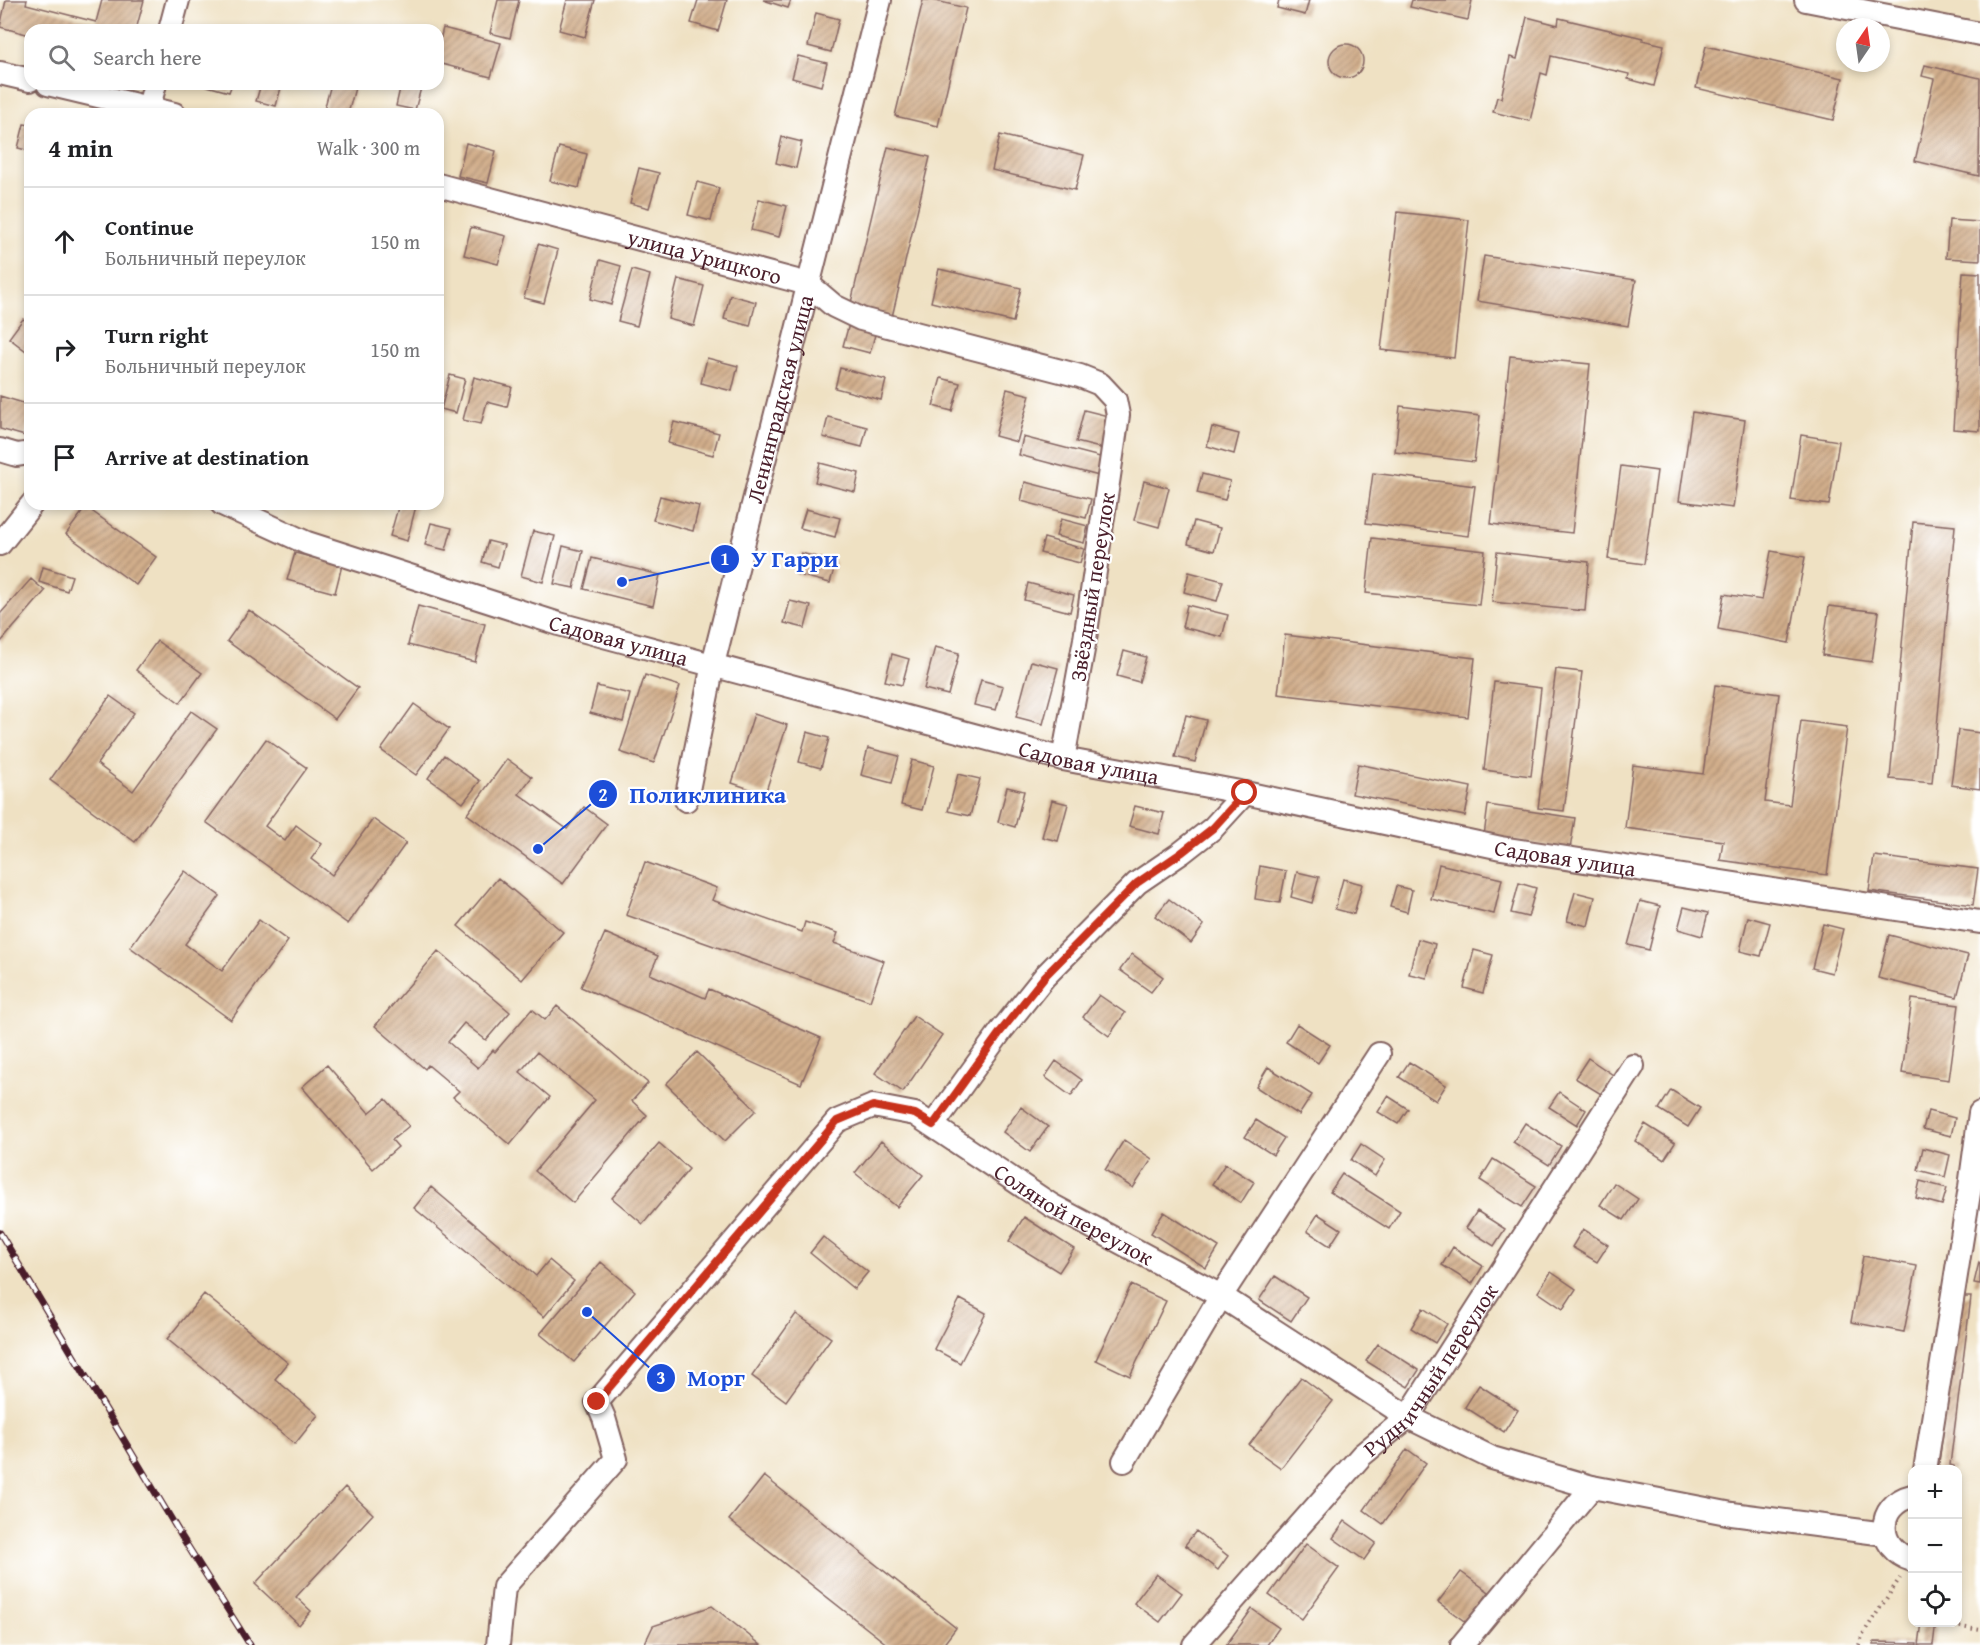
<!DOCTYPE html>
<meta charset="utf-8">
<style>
body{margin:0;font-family:"Gentium Book Plus",serif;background:#f6f6f6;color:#202124}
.controls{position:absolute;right:18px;bottom:18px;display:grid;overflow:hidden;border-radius:12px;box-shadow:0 3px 9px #0003}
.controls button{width:54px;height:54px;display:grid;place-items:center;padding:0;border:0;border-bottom:2px solid #e0e0e0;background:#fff;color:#202124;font:30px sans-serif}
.compass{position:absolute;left:1836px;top:18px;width:54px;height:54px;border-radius:50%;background:#fff;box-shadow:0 3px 9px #0003;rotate:13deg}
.stop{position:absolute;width:18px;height:18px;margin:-14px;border:4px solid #c8321e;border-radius:50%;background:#fff}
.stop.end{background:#c8321e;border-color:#fff;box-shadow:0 2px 6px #0008}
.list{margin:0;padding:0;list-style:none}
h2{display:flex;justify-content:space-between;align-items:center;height:78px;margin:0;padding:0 24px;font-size:26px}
h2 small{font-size:20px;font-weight:400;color:#757577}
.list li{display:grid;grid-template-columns:39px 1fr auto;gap:18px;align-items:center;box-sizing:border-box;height:108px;padding:0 24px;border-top:2px solid #e0e0e0}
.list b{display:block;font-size:22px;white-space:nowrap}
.list p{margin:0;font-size:20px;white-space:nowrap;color:#757577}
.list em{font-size:20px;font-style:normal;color:#757577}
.icon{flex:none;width:33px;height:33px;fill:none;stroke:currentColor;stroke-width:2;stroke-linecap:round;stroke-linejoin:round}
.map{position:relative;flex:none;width:1980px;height:1645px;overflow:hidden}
.search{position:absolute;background:#fff;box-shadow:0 3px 9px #0003;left:24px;top:24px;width:420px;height:66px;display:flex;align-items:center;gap:15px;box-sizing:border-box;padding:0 21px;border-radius:18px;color:#757577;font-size:22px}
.panel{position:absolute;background:#fff;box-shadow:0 3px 9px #0003;left:24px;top:108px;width:420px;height:402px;border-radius:18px}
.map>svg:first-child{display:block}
.building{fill:url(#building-hatch)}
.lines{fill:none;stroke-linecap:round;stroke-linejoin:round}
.minor-casing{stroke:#846360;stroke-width:26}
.path{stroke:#846360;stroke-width:4;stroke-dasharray:1.5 4.5;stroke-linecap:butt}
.minor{stroke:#fff;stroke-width:22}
.rail-casing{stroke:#4a1f2b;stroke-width:7}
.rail{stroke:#fff;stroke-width:4.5;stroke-dasharray:14;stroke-linecap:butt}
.route{stroke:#c8321e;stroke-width:8}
.labels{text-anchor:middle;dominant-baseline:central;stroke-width:4.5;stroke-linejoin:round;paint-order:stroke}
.street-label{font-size:22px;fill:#4a1f2b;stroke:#fff}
.leader{fill:none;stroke:#1d4ed8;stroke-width:2}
.callout-dot{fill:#1d4ed8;stroke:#fff;stroke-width:2}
.mark-label{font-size:18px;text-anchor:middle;font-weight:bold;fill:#fff}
.callout-label{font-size:24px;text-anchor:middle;font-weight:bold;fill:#1d4ed8;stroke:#fff;stroke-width:4.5;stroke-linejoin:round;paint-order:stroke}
</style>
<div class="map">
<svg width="1980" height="1645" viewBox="0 0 1980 1645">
<defs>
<pattern id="building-hatch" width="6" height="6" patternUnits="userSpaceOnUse" patternTransform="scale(1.5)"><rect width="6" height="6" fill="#d1ae8b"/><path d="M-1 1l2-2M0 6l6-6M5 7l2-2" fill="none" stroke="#ac8d72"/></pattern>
</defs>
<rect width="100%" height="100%" fill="#fff"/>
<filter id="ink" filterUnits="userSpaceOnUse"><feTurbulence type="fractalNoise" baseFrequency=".0167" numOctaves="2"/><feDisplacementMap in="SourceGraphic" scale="12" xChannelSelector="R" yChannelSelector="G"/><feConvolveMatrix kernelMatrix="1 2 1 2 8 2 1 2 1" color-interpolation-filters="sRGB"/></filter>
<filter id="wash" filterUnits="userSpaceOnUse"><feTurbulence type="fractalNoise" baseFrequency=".008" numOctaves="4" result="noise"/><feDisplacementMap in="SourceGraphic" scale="24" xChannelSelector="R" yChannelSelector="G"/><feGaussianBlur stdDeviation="1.35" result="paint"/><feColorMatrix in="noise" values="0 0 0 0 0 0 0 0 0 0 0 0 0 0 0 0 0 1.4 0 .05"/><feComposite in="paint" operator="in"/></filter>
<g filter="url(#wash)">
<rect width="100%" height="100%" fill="#efe1c3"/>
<g id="blocks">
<!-- building -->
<path class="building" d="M6,0H27L26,4L96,22L102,0H144L136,30H30V35L0,27Z
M498,0H519L510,38L490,33Z
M567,0H595L585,37L559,30Z
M698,0H727L718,31L691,23Z
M763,0H791L788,8Z
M923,0H932L966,8L938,126L895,116Z
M1279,0H1309L1305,15L1277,8Z
M1412,0H1472L1468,20L1410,7Z
M816,13L839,19L831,52L808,46Z
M1527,17L1558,25L1559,18L1643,38L1642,40L1664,45L1654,86L1628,79L1629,74L1551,56L1547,75L1541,73L1530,121L1493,112L1497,97L1501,98L1510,57L1517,59Z
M443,28L501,43L491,77L438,63V48Z
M1329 61a17 17 0 1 1 34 0a17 17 0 1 1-34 0Z
M1706,46L1843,78L1833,120L1696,88Z
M798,56L827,63L821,86L792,78Z
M1925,65L1980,78L1979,176L1915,161L1934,79L1922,76Z
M200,84H232L229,92Z
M261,84H282L276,106L256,101Z
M331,84H356L348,114H323Z
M401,84H422L415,110L396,106Z
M24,124L30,125V151L18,148Z
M1000,135L1084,155L1075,190L992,170Z
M782,137L802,142L796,168L776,163Z
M466,143L496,151L488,183L458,176Z
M559,147L587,154L579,188L550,181Z
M888,147L930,157L892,317L850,307Z
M639,168L659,173L649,208L630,203Z
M697,182L719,188L711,221L688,215Z
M759,199L787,206L779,237L751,230Z
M1397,212L1469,220L1454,358L1381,350Z
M1949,220L1980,222V260L1946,258Z
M471,227L506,236L498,264L464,255Z
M538,244L558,250L544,303L524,298Z
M1484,256L1636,280L1628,326L1477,301Z
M600,260L621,266L611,305L590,299Z
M939,269L1021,288L1013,322L931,302Z
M632,270L650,275L637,326L618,321Z
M1963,272L1980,273V431L1953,429Z
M678,279L704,286L694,326L668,319Z
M730,295L756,302L750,326L724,319Z
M23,319L30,324V354L9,338Z
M849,324L876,331L870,353L843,346Z
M1510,356L1590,364L1572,533L1491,524Z
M707,358L738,366L732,391L701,383Z
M840,368L886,380L881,400L835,388Z
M450,375L465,379L456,413L441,409Z
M474,377L512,387L507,407L487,402L481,424L463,420Z
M941,378L960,383L952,411L933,406Z
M1007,389L1030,395L1017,442L995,436Z
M0,396L30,405V417L25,436L0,429Z
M1400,406L1480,416L1474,462L1395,452Z
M1084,410L1112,417L1104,449L1076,442Z
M1692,412L1745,420L1733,508L1679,501Z
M828,417L867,427L862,447L823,437Z
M674,422L719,433L713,455L668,443Z
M1212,427L1239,434L1234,454L1207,446Z
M1801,435L1839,441L1829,505L1791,500Z
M1023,437L1104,458L1099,476L1019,455Z
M820,463L859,473L855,492L815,482Z
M1621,466L1657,471L1644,564L1608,559Z
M1373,473L1475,486L1468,536L1366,523Z
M1202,474L1230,481L1225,500L1197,493Z
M1144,481L1169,488L1159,527L1134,520Z
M1025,482L1091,499L1086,518L1021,501Z
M660,496L699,506L693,531L653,520Z
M399,504L416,506L407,541L390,536Z
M86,507L156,557L136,585L66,534Z
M806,509L840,518L835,537L800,528Z
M1061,519L1088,526L1084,543L1056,536Z
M1194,521L1220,528L1214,551L1188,544Z
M1913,522L1955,526L1932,783L1890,779Z
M431,523L452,528L446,550L425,545Z
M533,531L555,536L543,582L521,576Z
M1044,538L1084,549L1080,563L1040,553Z
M1372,538L1485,551L1479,605L1366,593Z
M488,541L504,545L498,567L482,562Z
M563,546L583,551L574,588L554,584Z
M1771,551L1805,557L1789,643L1718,629L1724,594L1762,600Z
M1497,552L1589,562L1585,611L1492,602Z
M295,553L342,565L335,593L287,580Z
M801,553L836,562L830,583L795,574Z
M592,558L660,575L653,606L584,589Z
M43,567L72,576L67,591L39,582Z
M1189,572L1223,581L1217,601L1184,592Z
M31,579L45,591L0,643V614Z
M1028,583L1074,595L1070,612L1024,600Z
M790,601L811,606L805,628L784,623Z
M1187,605L1228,615L1222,637L1182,627Z
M418,606L485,624L475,662L408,645Z
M1829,606L1879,612L1872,662L1822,655Z
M249,610L358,688L335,719L227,641Z
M1285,635L1475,658L1468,717L1278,694Z
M157,641L202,673L180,703L136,670Z
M935,647L959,653L948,695L924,689Z
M1124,651L1146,657L1139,682L1117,676Z
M892,654L909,659L902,685L885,681Z
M1031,661L1058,668L1043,724L1016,717Z
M1556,669L1582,672L1564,811L1538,808Z
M645,675L680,686L654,763L620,752Z
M981,680L1003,686L996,710L974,705Z
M1494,682L1541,688L1531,776L1484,770Z
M1715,685L1779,694L1765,802L1790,805L1801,721L1847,727L1827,875L1720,860L1723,841L1625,828L1633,765L1703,774Z
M597,686L630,694L623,722L590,713Z
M110,696L134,713L97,764L133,791L191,711L217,729L135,842L50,780Z
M414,704L449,729L416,775L381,750Z
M754,714L787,725L765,794L732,783Z
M1186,715L1206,720L1195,762L1175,757Z
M1958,730L1980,733V789L1951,785Z
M807,732L829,738L821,768L799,762Z
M266,739L307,768L265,826L285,841L296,825L308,834L322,844L311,859L332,875L373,819L406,843L348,924L206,822Z
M868,748L899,756L892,783L861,775Z
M444,755L480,781L463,803L428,778Z
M507,759L532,777L519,794L567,829L584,807L607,824L563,884L467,814Z
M912,760L934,766L922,810L901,805Z
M1358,764L1471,787L1465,816L1352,794Z
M958,774L980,779L970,816L948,811Z
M1007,787L1024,791L1015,827L998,822Z
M1052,800L1068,804L1058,841L1042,837Z
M1488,805L1575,818L1570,849L1484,836Z
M1135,806L1164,813L1159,834L1129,826Z
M1874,856L1978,869L1973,905L1869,891Z
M645,862L717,888L712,900L802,932L805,922L838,933L834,943L884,961L870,1001L626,915Z
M1439,864L1502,879L1494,914L1431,899Z
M1260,866L1286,871L1280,903L1255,899Z
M185,871L220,896L185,944L222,971L259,920L288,941L231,1020L130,947Z
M1297,872L1319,877L1312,903L1291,897Z
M498,878L563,932L522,980L458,926Z
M1343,879L1362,884L1354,914L1335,909Z
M1519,883L1536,888L1528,917L1511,913Z
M1396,886L1412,890L1407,912L1390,907Z
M1575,892L1595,897L1588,926L1567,921Z
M1169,899L1204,925L1191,943L1155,916Z
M1640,901L1660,906L1649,950L1628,945Z
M1684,907L1708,913L1702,936L1678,929Z
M1748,917L1770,923L1761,956L1740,951Z
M1823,924L1843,929L1832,973L1812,968Z
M605,933L658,956L650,974L705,998L709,989L821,1038L801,1084L581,987Z
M1889,935L1968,955L1957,997L1878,978Z
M1418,939L1435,944L1427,978L1409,974Z
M1474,950L1493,955L1483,993L1464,988Z
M438,951L510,1012L486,1040L464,1023L448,1042L478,1068L493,1050L495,1052L532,1009L545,1020L557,1006L648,1083L632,1101L647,1115L573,1203L535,1171L595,1100L537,1052L520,1072L550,1097L510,1145L453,1097L459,1091L428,1065L425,1069L375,1026Z
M1132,954L1163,977L1151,992L1120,970Z
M1099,995L1125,1013L1109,1036L1083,1017Z
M1912,999L1959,1005L1949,1080L1902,1073Z
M914,1016L942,1035L903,1092L875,1073Z
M1297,1024L1330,1045L1318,1063L1286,1042Z
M697,1052L756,1110L725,1141L666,1084Z
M1588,1058L1613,1075L1601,1094L1575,1078Z
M1056,1061L1082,1080L1071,1096L1045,1077Z
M1409,1062L1446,1085L1436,1101L1399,1077Z
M327,1065L369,1113L386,1099L409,1126L392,1140L398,1147L373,1169L302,1087Z
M1268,1067L1312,1095L1299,1115L1256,1087Z
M1671,1090L1700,1108L1688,1127L1659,1109Z
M1559,1092L1586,1110L1577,1125L1549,1107Z
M1388,1096L1408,1109L1398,1124L1378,1112Z
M1021,1107L1048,1127L1030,1152L1003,1132Z
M1928,1111L1955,1118L1951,1136L1923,1129Z
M1256,1120L1284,1138L1273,1155L1245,1137Z
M1525,1123L1561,1146L1549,1165L1513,1142Z
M1645,1124L1675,1143L1664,1160L1635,1141Z
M1124,1140L1152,1159L1133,1188L1105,1170Z
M881,1141L923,1175L897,1207L855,1173Z
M659,1143L689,1169L643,1224L612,1198Z
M1361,1144L1385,1160L1375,1176L1351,1160Z
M1923,1148L1950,1155L1945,1177L1918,1170Z
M1493,1159L1536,1186L1522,1207L1480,1180Z
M1225,1164L1254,1182L1241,1203L1212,1184Z
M1342,1174L1400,1211L1389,1229L1330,1192Z
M1920,1181L1947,1188L1942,1205L1916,1198Z
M1614,1183L1638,1199L1624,1220L1600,1205Z
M431,1187L536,1276L549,1260L574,1281L544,1317L414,1208Z
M1477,1211L1505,1229L1494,1246L1466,1228Z
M1164,1212L1219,1247L1206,1268L1151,1233Z
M1318,1214L1341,1229L1330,1246L1307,1231Z
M1024,1217L1074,1249L1059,1272L1009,1241Z
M1583,1229L1608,1245L1597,1262L1572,1247Z
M823,1237L868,1272L854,1289L810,1253Z
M1453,1247L1483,1266L1472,1284L1442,1265Z
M1863,1256L1917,1266L1904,1332L1851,1322Z
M601,1262L635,1291L574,1362L540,1334Z
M1979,1262L1980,1263V1284L1974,1283Z
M1551,1272L1576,1289L1563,1309L1538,1292Z
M1275,1276L1307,1297L1291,1321L1259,1300Z
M1131,1285L1166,1301L1130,1376L1096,1360Z
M204,1294L288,1363L275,1379L318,1415L295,1444L167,1339Z
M1961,1297H1971L1950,1465L1954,1466V1470H1938Z
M960,1299L986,1313L960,1363L934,1349Z
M1423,1308L1447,1324L1435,1343L1411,1328Z
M796,1314L831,1338L786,1401L752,1376Z
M1378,1344L1419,1370L1408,1387L1366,1361Z
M1301,1377L1333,1401L1281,1468L1249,1445Z
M1479,1385L1518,1410L1504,1432L1465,1407Z
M1407,1449L1426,1463L1383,1524L1364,1510Z
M764,1476L956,1628L943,1645H888L729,1520Z
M345,1487L373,1514L296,1597L311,1611L299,1625L255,1584Z
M1345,1521L1376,1543L1364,1560L1333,1538Z
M1196,1531L1228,1556L1218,1570L1185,1545Z
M1306,1544L1339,1568L1302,1619L1269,1595Z
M1461,1572L1489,1592L1467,1623L1438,1602Z
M1156,1574L1182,1593L1160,1622L1134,1603Z
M712,1606L761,1645H644L653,1626Z
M1252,1609L1279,1628L1267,1645H1226Z
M1922,1622H1936L1933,1645H1919Z
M1874,1642L1917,1643V1645H1874Z"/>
</g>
</g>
<g filter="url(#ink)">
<use href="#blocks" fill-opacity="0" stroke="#846360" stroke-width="1.5"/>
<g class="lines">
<defs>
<g id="minor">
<path d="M1806,0L1980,34"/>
<path d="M170,30L178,0"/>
<path d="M0,73L30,80"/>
<path d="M48,84L174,114"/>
<path d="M147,114L155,84"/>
<path id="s1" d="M438,185L808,284L834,306L861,319L1080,376L1100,384L1115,400L1118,415L1085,639L1063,759"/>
<path d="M0,450L17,455L30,453"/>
<path id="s2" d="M222,504L307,543L559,624L1063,759L1245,793L1501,848L1980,922"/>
<path d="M0,544L32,504"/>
<path id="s3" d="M686,800L713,664L880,0"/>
<path d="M933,1125L1001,1031L1045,976L1137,883L1181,853L1213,828L1245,793"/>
<path d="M1124,1461L1221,1296L1408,1417L1492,1458L1592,1487L1732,1514L1885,1534"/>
<path d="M1925,1470L1970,1187L1980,1113"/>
<path d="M1912,1496C1875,1505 1876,1549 1912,1560"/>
<path id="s4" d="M498,1645L504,1587L616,1459L604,1418L597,1402L837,1121L873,1106L915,1114L1051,1205L1221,1296L1379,1054"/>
<path id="s5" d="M1194,1645L1362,1455L1408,1417L1633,1066"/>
<path d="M1462,1645L1592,1487"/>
</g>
</defs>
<!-- minor casing -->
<use href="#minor" class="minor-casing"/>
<!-- path -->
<path class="path" d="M1911,1578L1910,1615L1912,1616
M1936,1623L1980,1630
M1859,1645L1863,1634L1900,1578"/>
<!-- minor -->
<use href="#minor" class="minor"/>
<defs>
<path id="rail" d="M0,1233L182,1537L250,1645"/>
</defs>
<!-- rail casing -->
<use href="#rail" class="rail-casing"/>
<!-- rail -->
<use href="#rail" class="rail"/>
</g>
</g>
<g class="lines" filter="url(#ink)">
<!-- route -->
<path class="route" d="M597,1402L837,1121L873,1106L915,1114L933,1125L1001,1031L1045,976L1137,883L1181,853L1213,828L1245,793"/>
</g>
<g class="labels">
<!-- street labels -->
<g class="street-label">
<text stroke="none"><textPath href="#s1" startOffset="276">улица Урицкого</textPath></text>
<text stroke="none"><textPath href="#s3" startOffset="412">Ленинградская улица</textPath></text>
<text transform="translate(1092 587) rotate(-81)">Звёздный переулок</text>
<text stroke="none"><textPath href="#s2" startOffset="420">Садовая улица</textPath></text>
<text stroke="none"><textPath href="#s2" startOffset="906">Садовая улица</textPath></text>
<text stroke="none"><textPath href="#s2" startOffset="1392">Садовая улица</textPath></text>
<text stroke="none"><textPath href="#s4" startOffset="928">Соляной переулок</textPath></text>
<text stroke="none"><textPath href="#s5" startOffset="364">Рудничный переулок</textPath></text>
</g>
</g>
<!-- callouts -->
<path class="leader" d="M622 582L725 559M538 849L603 794M587 1312L661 1378"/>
<g class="callout-dot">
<circle cx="622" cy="582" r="6"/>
<circle cx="538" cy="849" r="6"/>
<circle cx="587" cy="1312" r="6"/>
<circle cx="725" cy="559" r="15"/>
<circle cx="603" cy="794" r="15"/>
<circle cx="661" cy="1378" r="15"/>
</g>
<g class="mark-label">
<text x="725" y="565">1</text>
<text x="603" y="801">2</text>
<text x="661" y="1384">3</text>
</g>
<g class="callout-label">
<text x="795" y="567">У Гарри</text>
<text x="708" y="803">Поликлиника</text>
<text x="716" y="1386">Морг</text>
</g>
</svg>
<div class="controls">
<button>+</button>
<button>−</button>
<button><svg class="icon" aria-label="locate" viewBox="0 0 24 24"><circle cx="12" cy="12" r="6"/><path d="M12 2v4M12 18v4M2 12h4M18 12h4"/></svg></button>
</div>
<svg class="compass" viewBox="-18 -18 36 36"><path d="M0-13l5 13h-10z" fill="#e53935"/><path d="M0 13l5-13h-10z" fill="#757577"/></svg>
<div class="stop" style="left:1245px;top:793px"></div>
<div class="stop end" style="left:597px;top:1402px"></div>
<div class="search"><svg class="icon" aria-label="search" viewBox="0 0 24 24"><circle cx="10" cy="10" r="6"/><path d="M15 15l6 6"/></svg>Search here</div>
<section class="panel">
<h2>4 min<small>Walk · 300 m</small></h2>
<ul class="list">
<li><svg class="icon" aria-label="ahead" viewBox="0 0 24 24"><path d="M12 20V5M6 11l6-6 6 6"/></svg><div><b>Continue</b><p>Больничный переулок</p></div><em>150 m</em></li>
<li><svg class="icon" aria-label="right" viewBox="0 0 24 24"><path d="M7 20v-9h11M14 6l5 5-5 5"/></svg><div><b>Turn right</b><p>Больничный переулок</p></div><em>150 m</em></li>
<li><svg class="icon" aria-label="arrive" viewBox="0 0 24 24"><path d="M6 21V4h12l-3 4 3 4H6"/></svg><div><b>Arrive at destination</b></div></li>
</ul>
</section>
</div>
